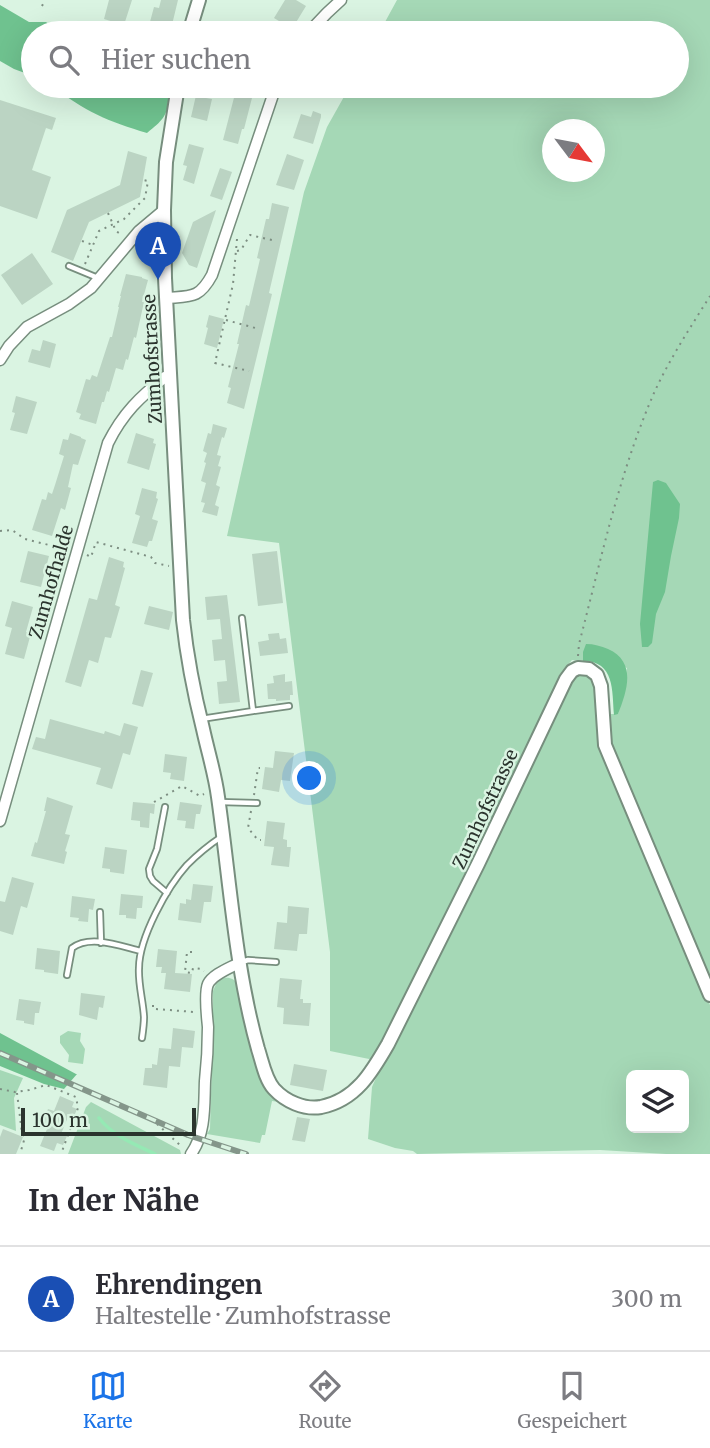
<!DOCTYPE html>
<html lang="de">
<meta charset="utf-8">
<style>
body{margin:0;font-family:Merriweather,serif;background:#f7f7f7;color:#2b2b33}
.controls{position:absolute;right:21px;bottom:21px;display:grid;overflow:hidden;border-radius:10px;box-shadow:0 7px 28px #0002}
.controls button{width:63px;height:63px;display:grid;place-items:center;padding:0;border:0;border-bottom:2px solid #e1e1e2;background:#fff;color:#2b2b33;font:35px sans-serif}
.compass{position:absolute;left:542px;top:119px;width:63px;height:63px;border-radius:50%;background:#fff;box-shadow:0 7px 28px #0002;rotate:122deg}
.scale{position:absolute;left:21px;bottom:18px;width:175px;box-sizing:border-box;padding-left:7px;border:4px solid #2b342e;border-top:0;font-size:19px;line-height:24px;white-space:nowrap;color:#2b342e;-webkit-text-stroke:5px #daf4e2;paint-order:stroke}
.you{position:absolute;left:310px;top:779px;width:24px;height:24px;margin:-18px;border:5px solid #fff;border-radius:50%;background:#1a73e8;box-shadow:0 0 0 10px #1a73e833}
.badge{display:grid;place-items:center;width:46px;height:46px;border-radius:50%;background:#1a73e8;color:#fff;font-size:23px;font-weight:700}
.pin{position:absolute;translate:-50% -58px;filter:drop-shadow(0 2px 4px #0008)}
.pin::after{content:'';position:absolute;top:37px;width:24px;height:21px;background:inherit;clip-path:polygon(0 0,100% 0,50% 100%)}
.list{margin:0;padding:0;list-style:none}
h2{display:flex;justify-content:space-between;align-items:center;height:91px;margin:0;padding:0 28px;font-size:30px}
h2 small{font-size:23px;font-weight:400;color:#7c7c81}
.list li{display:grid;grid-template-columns:46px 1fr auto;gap:21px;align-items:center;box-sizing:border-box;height:105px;padding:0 28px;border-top:2px solid #e1e1e2}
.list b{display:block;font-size:26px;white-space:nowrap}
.list p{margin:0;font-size:23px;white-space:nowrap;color:#7c7c81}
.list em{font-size:23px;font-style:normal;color:#7c7c81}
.icon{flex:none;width:38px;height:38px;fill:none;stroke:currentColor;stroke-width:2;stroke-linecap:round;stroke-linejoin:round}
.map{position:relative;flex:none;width:710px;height:1154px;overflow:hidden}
.search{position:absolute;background:#fff;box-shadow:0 7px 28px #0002;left:21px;right:21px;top:21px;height:77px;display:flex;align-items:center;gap:18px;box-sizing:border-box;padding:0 24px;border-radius:38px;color:#7c7c81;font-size:26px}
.sheet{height:196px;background:#fff}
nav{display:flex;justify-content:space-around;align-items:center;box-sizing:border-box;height:98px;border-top:2px solid #e1e1e2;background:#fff;font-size:19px;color:#7c7c81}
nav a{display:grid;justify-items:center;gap:4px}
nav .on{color:#1a73e8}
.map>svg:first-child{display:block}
.green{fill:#a5d8b6;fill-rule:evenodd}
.forest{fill:#6fc28f}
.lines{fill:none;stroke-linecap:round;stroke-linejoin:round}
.stream{stroke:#95e9b4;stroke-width:3.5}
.building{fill:#bbd4c3}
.service-casing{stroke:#778e7e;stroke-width:8}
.minor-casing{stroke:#778e7e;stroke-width:13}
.tertiary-casing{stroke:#778e7e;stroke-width:16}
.path{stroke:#7d8e82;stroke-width:2;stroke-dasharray:2 5;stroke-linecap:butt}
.service{stroke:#fff;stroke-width:4.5}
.minor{stroke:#fff;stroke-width:10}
.tertiary{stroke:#fff;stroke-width:12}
.rail-casing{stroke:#84968a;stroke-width:6}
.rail{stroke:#daf4e2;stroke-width:3.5;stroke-dasharray:10;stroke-linecap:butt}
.labels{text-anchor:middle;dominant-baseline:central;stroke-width:5;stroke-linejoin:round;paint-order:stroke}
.street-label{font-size:18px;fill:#2b342e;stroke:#daf4e2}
</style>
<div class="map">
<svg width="710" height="1154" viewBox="0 0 710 1154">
<rect width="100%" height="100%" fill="#daf4e2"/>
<!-- green -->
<path class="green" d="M397,0H710V988L610,743L606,714H618L627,668L583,652V661L572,660L560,674L540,726L374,1060L330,1051V952L279,543L227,536L304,192L327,127L350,86H677V33H379ZM552,130H594V172H552Z
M576,672L589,674L596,683L601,743L667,907L672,925L684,945L710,1005V1154H666L600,1150L417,1154L413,1151L395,1148L368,1139L372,1087L383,1062ZM631,1075H684V1128H631Z
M222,978C230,977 234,978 239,986L279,1102L272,1101L265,1135H262L260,1143L207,1134L210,1129L213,1027V991L216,984Z
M68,1031L81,1033L80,1041L85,1049L83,1064L68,1062L69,1055L60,1043V1036Z
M0,1070L23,1078L14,1098L16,1131L0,1125Z
M91,1102L180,1150L181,1154H68L86,1107Z"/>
<!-- forest -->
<path class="forest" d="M0,5L29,22H46L60,33H33V76L14,69L0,61Z
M53,86H154L168,94C169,115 163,120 147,133C110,122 83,111 53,86Z
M658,480L666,483L680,504L679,518L671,556L665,592L656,614L652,643L648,647H642L640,624L653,482Z
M586,644C594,644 601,646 608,649C637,662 627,691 618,714L614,715C612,691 615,661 583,661V652Z
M0,1033L76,1074H77L64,1089L44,1084L0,1066Z"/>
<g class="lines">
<!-- stream -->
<path class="stream" d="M99,1118C113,1136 134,1144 155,1154"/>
</g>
<!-- building -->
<path class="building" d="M109,0H132L124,25L142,31V33H114L117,23L104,19Z
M161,0H178L170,33H147L154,7L159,8Z
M285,0H296L306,6L292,29L274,18Z
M236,90L253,94L244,129H242L238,144L223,140Z
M197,91L207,93L206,98L212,99L207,121L191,117Z
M0,100L56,118L52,130L46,128L32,170L51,177L37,219L0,206Z
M313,111L321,114V117L313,144L293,138L301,114L311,117Z
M189,144L204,148L194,184L183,180L187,166L183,165Z
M128,151L147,157L140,197L89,222L73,261L51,252L67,210L120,185Z
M287,154L304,160L294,190L276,185Z
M220,168L232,172L222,200L210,196Z
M272,203L289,207L269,293L272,294L244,409L227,403L231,388L228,387L239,344H237L246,305L249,306L260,259L257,258L266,219H269Z
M216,210L197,268L189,265L182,253L193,222Z
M32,253L53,284L22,305L1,275Z
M126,274L142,277V278L148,280L142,302H144L136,338L134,337L128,360L126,359L123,370L116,368L109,392L107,391L104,402H102L96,424L79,419L81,414L76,412L86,379L90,380L92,375L97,377L110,337H112L119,307H118L121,296H120Z
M209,315L224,319L217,348L204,344L208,328L206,327Z
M43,340L56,344L50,368L28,362L32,349L40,351Z
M16,396L37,402L27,434L10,430L15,413L12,412Z
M213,424L227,428L224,438L222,437L217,455L221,456L218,466L221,467L216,485L220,487L215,505L219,507L217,516L202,512L205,503L201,502L206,483L201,481L206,463L204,462L207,453L203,451L208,433L211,434Z
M70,433L81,437V438L86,440L78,465L73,464L68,487L71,488L65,510L61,508L52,536L32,530L42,499L46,500L48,492L52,494L55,485L64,456L59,454L63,439L68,440Z
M136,433L154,439L153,443L156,444L149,470L127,463Z
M142,488L157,492L156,498L158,499L152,519L158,521L152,541H149L147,547L132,543L140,516L135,514Z
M28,551L49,556L41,587L20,582Z
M277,551L283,603L258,606L252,554Z
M109,557L124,562L123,567L125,568L115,605L120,607L111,638L105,637L98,663L89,660L81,687L65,682L89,598L97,600Z
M227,595L240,702L219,704L217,682L227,681L225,660L214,661L212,640L222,639L220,619L207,620L205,597Z
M12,601L33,607L26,632L31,633L24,659L5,654L12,628L5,626Z
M149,606L173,612L169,630L144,624Z
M279,633L280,639L286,638L288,653L260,656L258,642L269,640L268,634Z
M141,670L153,673L143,707L132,704Z
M285,674V682L292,681L293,695H290V700L276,701V699H268L267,684L274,683L273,676Z
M50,719L104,734L105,731L120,736L124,723L138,727L130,755L123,753L112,789L96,784L101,768L32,749L36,737L45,739Z
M275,751L294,753L290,781L281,780L279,792L262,789L265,767L273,768Z
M165,754L187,757L184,781L170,779L171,773L163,772Z
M47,797L73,806L65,834L70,835L65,851L67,852L64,864L31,856L35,842L37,843L46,811H44Z
M133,802L155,804L154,814L150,813L149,828L140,827V821L131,820Z
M180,802L202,805L200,814H196L194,829L185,828L186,821L177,820Z
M267,821L285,823L283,839L287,840V847H291L289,867L271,865L274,847L264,846Z
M105,847L127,850L124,874L110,872V869L102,868Z
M12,877L34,883L27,908L21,906L13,935L0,931V901L5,902Z
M193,884L213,886L211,902H204L201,923L178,920L180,903L186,904V899L191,900Z
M121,894L143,896L142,908H137L136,919L126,918V915H119Z
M72,896L95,899L93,910L89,909L88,922L78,921L79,918L70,917Z
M288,906L309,908L307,934H299L297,951L274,949L277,922L287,923Z
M37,948L60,951L58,974L44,972V970L35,969Z
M158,949L177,951L175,973L192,974L190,992L164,989L166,973H161L162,967H156Z
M280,978L302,980L300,999H303V1003H311L309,1026L283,1024L284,1008L277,1007Z
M81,993L105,996L103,1008L99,1007L97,1020L79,1015Z
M19,999L41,1002L39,1013H35L34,1025L24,1023V1021L16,1020Z
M173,1028L195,1031L193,1048L182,1047L180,1067L169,1066L167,1088L143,1085L145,1068H152V1064L157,1065L159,1048L171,1049Z
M294,1064L327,1070L323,1091L290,1085Z
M60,1096L74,1102L72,1107L77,1109L73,1119L68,1117L61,1134L67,1136L63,1145L57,1143L54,1151L40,1146L47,1129L41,1126L48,1109L54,1111Z
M297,1117L310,1119L305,1142L292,1140Z
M3,1129L23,1137L16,1154H0V1137Z"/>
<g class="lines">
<defs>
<path id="service" d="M69,266L98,278
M253,711L289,706
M201,719L253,711L242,618
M220,802L257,803
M165,807L157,849L149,869L150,876L153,881L167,893
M100,912L101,943
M242,962L248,960L276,962
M67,975L72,948C90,934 120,946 141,951
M142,1038C143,1031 144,1024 144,1017C143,1000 138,984 139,968C139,938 167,887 187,865C197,855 209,845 221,837"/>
<path id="minor" d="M308,33L327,13L341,0
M166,298C191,296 199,299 212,275L276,86
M0,360L9,346L27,327L69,304L91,288L139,231L164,210
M0,821L108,443C123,413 140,397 165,377L170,375
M191,1154C206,1133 204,1105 205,1081C207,1063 208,1045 208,1027C207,1016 204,993 208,984C213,974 230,968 239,963"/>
<path id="tertiary" d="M189,33L199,0
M178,86L166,162L164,210L165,278L183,620C187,657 194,693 203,729C208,752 215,774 218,797C230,881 235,967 258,1049C262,1061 265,1079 274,1089C285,1101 304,1110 321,1107C356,1100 372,1072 388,1044L478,864L566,679L572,671L578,668L589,669L597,675L601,686L605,745L710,995"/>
</defs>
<!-- service casing -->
<use href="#service" class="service-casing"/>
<!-- minor casing -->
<use href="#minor" class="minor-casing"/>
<!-- tertiary casing -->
<use href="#tertiary" class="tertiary-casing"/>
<!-- path -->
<path class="path" d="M42,6L45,0
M108,213L116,231L122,235
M237,239L233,284L215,363L249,371
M82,241L93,245
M237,251L241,250L250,235L276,241
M85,264L99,231L124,219L145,198L148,181L143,180
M226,320L259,329
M0,531L12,530L25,539L65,549
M87,555L91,557L96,542L151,557L155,563L169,566
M578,656L579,644C601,560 619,473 654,393C669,360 690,328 710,296
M254,795L258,768H260
M154,802L182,786L200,796L204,794
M251,811L248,828L258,840H261
M192,952H187L185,972L192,973L193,968L202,969L204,971
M152,1006H156V1009L194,1012
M0,1089L15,1092L29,1090L46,1085L76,1097L78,1108L61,1154
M17,1093L22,1133L25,1137L20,1154
M157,1124L181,1146"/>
<!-- service -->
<use href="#service" class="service"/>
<!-- minor -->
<use href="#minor" class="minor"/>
<!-- tertiary -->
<use href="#tertiary" class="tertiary"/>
<defs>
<path id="rail" d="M0,1053L188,1135L246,1154"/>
</defs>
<!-- rail casing -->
<use href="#rail" class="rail-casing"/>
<!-- rail -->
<use href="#rail" class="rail"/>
</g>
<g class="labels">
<!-- street labels -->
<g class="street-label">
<text transform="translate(152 359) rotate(-93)">Zumhofstrasse</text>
<text transform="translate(51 582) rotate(-74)">Zumhofhalde</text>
<text transform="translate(485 809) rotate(-65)">Zumhofstrasse</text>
</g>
</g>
</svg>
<div class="controls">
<button><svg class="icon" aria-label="layers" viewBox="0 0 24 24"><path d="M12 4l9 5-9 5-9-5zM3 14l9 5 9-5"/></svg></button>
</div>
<svg class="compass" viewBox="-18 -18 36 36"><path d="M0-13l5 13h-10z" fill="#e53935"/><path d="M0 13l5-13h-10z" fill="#7c7c81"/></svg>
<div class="scale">100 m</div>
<div class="you"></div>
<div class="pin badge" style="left:158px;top:280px;background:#1a4fb4">A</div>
<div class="search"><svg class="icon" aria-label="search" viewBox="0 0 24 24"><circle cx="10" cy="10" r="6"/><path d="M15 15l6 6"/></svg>Hier suchen</div>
</div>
<section class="sheet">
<h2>In der Nähe<small></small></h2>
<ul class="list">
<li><span class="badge" style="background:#1a4fb4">A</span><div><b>Ehrendingen</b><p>Haltestelle · Zumhofstrasse</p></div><em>300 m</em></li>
</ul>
</section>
<nav>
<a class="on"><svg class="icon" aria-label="map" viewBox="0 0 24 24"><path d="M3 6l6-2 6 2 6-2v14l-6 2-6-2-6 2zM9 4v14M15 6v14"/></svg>Karte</a>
<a><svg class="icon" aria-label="directions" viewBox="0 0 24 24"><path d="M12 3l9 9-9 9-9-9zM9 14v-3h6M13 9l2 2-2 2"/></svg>Route</a>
<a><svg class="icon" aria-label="saved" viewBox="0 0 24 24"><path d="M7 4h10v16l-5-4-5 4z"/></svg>Gespeichert</a>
</nav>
